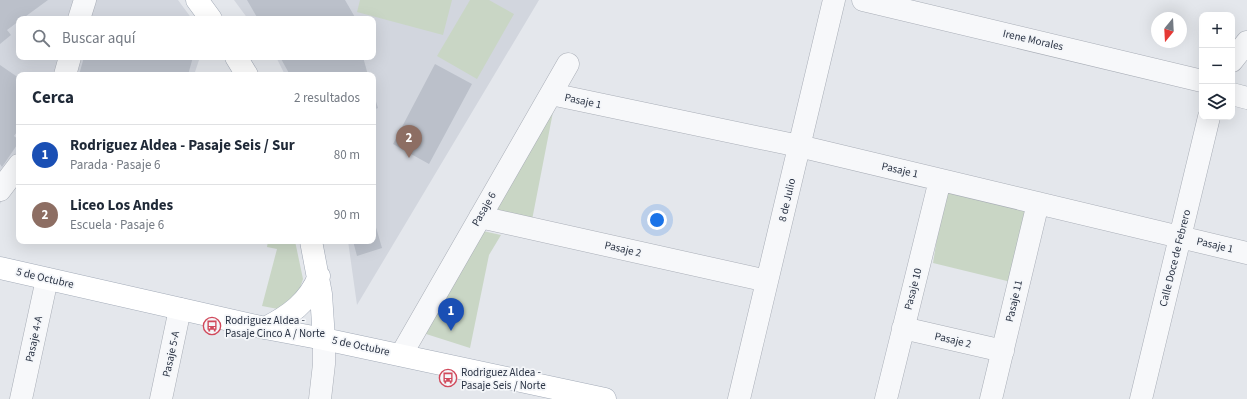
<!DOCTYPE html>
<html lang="es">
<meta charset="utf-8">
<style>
body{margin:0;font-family:"Source Sans 3",sans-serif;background:#f2f2f3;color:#1f2937}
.controls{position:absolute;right:12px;top:12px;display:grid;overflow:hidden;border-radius:8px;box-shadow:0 4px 16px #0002}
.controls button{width:36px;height:36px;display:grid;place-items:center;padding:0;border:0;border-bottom:1px solid #e0e1e3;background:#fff;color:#1f2937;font:20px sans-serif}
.compass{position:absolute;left:1151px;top:12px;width:36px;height:36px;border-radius:50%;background:#fff;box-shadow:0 4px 16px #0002;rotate:198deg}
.you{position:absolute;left:657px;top:220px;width:14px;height:14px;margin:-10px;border:3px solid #fff;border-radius:50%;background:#1a73e8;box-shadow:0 0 0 6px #1a73e833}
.badge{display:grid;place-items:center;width:26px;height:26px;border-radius:50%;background:#d1495b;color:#fff;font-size:13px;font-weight:700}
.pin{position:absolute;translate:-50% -33px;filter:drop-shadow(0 1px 2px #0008)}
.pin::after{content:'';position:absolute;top:21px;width:14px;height:12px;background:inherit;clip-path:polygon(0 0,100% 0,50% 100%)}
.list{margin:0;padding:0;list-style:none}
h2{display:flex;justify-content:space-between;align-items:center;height:52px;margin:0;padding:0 16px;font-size:17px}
h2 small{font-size:13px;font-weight:400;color:#747a83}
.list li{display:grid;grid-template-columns:26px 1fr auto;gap:12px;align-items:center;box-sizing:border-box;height:60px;padding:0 16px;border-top:1px solid #e0e1e3}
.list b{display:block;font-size:15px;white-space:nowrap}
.list p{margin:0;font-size:13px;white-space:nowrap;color:#747a83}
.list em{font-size:13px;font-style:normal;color:#747a83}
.icon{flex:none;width:22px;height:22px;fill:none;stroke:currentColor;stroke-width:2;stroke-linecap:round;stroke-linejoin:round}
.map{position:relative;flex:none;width:1247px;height:399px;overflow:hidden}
.search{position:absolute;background:#fff;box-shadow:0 4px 16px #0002;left:16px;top:16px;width:360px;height:44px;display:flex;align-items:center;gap:10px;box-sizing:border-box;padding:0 14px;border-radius:8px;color:#747a83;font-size:15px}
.panel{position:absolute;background:#fff;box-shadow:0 4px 16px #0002;left:16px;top:72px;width:360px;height:172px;border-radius:8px}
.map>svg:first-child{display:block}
.built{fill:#d2d6de}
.green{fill:#c9d6c5}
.building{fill:#bbc0ca}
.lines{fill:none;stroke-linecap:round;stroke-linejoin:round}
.minor-casing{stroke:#a9aeb7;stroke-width:23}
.major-casing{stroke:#a3abb8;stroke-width:23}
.minor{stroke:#f7f8fa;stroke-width:22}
.major{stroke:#fff;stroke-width:22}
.labels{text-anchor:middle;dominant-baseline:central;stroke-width:3.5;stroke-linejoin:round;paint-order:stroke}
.street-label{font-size:11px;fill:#2b3445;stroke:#f4f6f9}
.poi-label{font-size:11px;fill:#2b3445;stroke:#f4f6f9;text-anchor:start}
</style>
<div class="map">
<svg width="1247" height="399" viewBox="0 0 1247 399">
<rect width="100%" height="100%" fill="#e4e7ec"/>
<!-- built -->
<path class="built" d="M0,0H178L192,19H19V57H200L194,75H19V189L10,187L0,204Z
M234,0H539L357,305L348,241H373V75H285L276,57H373V19H248Z"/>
<!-- green -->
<path class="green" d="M360,0H452L443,35L357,12Z
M470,0H489L514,14L477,79L437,56Z
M553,112L532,220L495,211Z
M953,190L1027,206L1011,282L933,263L944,195Z
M483,231L501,235L489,255L470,348L423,333Z
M268,241H295L303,279L299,291L278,309L262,306L277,249L267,247Z"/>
<!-- building -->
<path class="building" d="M0,0H48L22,19H19V21L7,30L11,35L0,44Z
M247,0H345L356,19H258Z
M84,57H193L188,75H79Z
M280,57H363L368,75H290Z
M435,64L472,84L429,164L393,144Z
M0,65L19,78V129L14,136L19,140V142L2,167L0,164Z
M373,92L378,108L373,110Z
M373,217L382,248L357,256L353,241H373Z"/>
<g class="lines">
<defs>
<path id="minor" d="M863,0L1202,81
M79,19L85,0
M1232,61L1247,42
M65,75L70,57
M551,94L799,146L1247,253
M1232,94L1247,98
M0,190L19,165
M480,217L767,281
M903,328L1003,351
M401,355L568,64
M21,399L47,279
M161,399L180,309
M320,399L324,364V339
M739,399L834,0
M886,399L940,180
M991,399L1038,203
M1141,399L1209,117"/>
<path id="major" d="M197,0L211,19
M236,57L247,75
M311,241L321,294L324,339
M0,268L265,328L324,339L605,399
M265,328C289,316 309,302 319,276"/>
</defs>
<!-- minor casing -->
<use href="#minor" class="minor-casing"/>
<!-- major casing -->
<use href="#major" class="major-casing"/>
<!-- minor -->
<use href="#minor" class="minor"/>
<!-- major -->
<use href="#major" class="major"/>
</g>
<!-- icons -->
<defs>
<symbol id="bus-ring" viewBox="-11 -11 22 22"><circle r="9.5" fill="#f4f6f9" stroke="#d1495b" stroke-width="1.5"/><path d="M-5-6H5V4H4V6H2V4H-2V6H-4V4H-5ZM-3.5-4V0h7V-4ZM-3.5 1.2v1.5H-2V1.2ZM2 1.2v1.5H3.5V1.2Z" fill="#d1495b"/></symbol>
</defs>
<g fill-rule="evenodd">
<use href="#bus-ring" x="202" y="316" width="20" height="20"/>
<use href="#bus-ring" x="438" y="368" width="20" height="20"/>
</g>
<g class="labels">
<!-- street labels -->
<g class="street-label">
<text transform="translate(1033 40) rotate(13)">Irene Morales</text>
<text transform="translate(583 101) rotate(12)">Pasaje 1</text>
<text transform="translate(900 170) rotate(13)">Pasaje 1</text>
<text transform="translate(787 200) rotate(-77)">8 de Julio</text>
<text transform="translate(484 209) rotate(-60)">Pasaje 6</text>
<text transform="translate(1215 245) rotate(13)">Pasaje 1</text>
<text transform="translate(623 249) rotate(13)">Pasaje 2</text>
<text transform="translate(1175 258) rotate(-76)">Calle Doce de Febrero</text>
<text transform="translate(45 278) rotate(13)">5 de Octubre</text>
<text transform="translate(913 289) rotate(-76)">Pasaje 10</text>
<text transform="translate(1014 301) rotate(-77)">Pasaje 11</text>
<text transform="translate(34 339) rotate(-78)">Pasaje 4-A</text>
<text transform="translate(953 340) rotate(13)">Pasaje 2</text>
<text transform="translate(361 346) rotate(12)">5 de Octubre</text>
<text transform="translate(171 354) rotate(-78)">Pasaje 5-A</text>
</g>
<!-- poi labels -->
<g class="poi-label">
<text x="225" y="320">Rodriguez Aldea -<tspan x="225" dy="13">Pasaje Cinco A / Norte</tspan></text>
<text x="461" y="372">Rodriguez Aldea -<tspan x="461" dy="13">Pasaje Seis / Norte</tspan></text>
</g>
</g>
</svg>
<div class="controls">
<button>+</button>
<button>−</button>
<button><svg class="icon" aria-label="layers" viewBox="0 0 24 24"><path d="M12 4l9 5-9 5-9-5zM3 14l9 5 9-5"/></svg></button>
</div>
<svg class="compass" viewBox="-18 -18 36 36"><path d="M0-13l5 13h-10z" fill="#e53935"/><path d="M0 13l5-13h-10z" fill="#747a83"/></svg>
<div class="you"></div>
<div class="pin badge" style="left:451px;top:331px;background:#1a4fb4">1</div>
<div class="pin badge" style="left:409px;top:158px;background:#8d6e63">2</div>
<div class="search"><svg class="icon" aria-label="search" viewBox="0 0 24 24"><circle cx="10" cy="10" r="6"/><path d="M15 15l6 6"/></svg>Buscar aquí</div>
<section class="panel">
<h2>Cerca<small>2 resultados</small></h2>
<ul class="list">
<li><span class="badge" style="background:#1a4fb4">1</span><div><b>Rodriguez Aldea - Pasaje Seis / Sur</b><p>Parada · Pasaje 6</p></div><em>80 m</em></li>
<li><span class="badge" style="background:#8d6e63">2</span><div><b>Liceo Los Andes</b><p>Escuela · Pasaje 6</p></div><em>90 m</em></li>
</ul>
</section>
</div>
